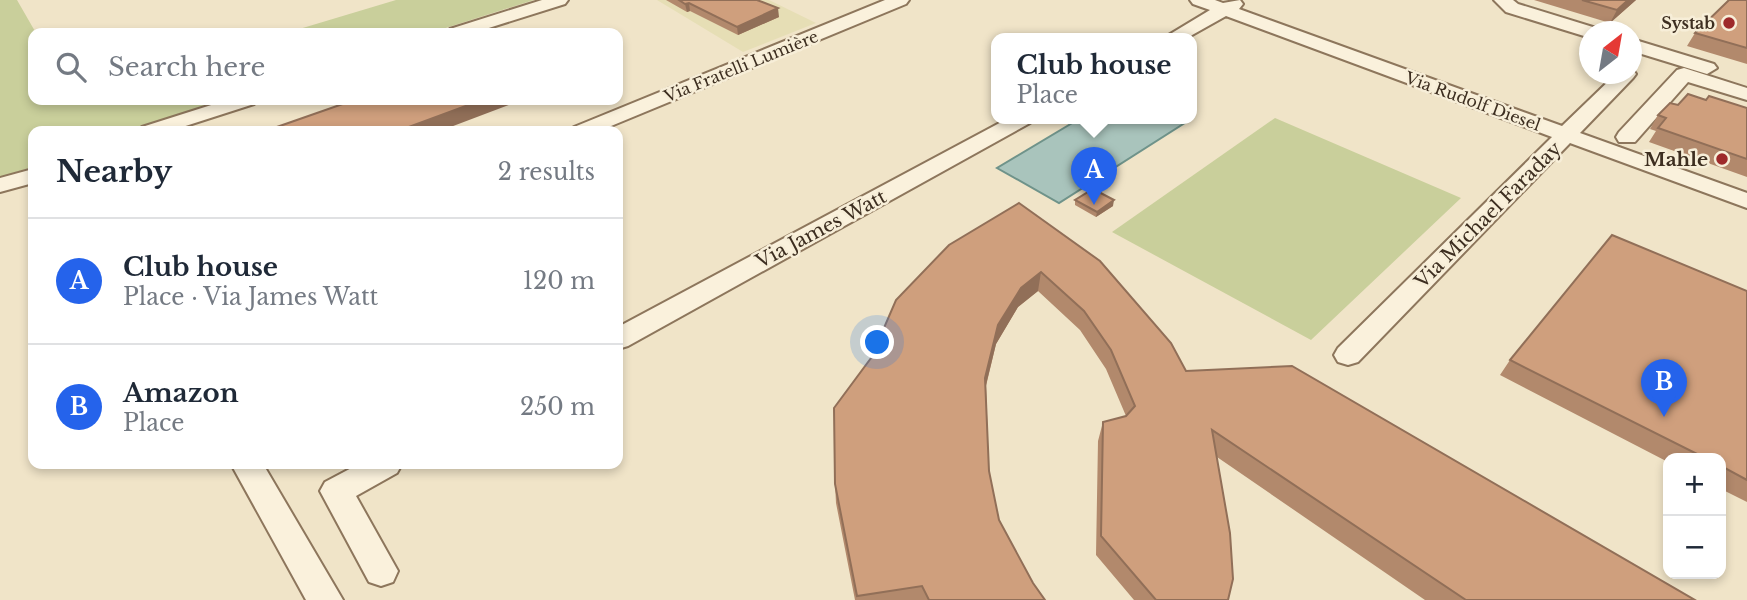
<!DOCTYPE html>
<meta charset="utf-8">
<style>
body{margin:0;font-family:"Libre Baskerville",serif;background:#f2f2f3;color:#1f2937}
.controls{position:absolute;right:21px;bottom:21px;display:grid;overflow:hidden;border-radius:14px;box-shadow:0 4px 10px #0003}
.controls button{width:63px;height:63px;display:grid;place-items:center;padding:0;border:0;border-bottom:2px solid #e0e1e3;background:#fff;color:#1f2937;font:35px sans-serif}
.compass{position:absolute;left:1579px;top:21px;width:63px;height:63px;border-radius:50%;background:#fff;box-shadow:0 4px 10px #0003;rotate:31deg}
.you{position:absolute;left:878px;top:343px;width:24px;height:24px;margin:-18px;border:5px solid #fff;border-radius:50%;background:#1a73e8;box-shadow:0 0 0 10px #1a73e833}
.badge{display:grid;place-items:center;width:46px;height:46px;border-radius:50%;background:#2563eb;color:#fff;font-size:23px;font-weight:700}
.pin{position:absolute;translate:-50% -58px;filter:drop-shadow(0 2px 4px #0008)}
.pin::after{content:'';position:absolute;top:37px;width:24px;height:21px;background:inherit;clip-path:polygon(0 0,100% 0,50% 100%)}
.popup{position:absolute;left:991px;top:33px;width:206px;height:91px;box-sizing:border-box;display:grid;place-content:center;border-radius:14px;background:#fff;filter:drop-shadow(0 2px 5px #0005);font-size:23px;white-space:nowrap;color:#747a83}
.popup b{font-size:26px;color:#1f2937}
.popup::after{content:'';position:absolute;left:50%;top:100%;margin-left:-14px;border:14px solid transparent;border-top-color:#fff}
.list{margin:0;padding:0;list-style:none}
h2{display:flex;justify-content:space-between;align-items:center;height:91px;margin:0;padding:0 28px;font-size:30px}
h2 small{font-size:23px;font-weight:400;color:#747a83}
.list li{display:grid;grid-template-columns:46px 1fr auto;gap:21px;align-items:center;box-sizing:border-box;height:126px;padding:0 28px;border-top:2px solid #e0e1e3}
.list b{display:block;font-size:26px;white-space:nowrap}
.list p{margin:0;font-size:23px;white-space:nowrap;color:#747a83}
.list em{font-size:23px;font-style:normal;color:#747a83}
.icon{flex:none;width:38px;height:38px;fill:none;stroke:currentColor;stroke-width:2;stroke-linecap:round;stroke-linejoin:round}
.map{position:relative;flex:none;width:1747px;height:600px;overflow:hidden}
.search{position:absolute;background:#fff;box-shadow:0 4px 10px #0003;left:28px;top:28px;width:595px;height:77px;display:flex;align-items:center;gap:18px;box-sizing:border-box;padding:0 24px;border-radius:14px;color:#747a83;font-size:26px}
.panel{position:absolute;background:#fff;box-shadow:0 4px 10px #0003;left:28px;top:126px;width:595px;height:343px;border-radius:14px}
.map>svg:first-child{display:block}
.farmland{fill:#e6deb5}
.green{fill:#c9cf9b}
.water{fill:#a9c4bc;stroke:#6f938a;stroke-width:2}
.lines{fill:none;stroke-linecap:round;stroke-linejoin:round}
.minor-casing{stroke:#8d765c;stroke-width:4}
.minor{fill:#faf1dc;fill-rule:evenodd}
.wall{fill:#b2896c}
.shaded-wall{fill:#916f58}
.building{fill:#cf9f7d;stroke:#916f58;stroke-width:2}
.poi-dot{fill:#9e2a2b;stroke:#f7eed8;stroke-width:2.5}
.labels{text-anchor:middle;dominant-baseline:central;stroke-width:5;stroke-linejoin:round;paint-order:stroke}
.far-poi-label{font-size:16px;font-weight:bold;fill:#3d2e20;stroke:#f7eed8;text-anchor:end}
.far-street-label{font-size:16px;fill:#3d2e20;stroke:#f7eed8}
.poi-label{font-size:19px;font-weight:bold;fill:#3d2e20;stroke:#f7eed8;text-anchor:end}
.street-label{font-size:19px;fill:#3d2e20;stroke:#f7eed8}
</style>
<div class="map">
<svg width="1747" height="600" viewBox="0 0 1747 600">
<rect width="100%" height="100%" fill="#f0e4c8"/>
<!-- farmland -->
<path class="farmland" d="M657,0H769L816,23L743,52Z"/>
<!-- green -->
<path class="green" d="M0,0H17L36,33H33V100H222L126,131H33V167L0,177Z
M396,0H534L430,33H286Z
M1275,118L1461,198L1311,340L1112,232Z"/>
<!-- water -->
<path class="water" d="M1079,119H1191L1059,203L997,168Z"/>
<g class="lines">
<defs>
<path id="minor" d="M542,0H568L565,4L473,33H447L450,29Z
M885,0H909L906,4L599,131H570L574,127Z
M1190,0H1215L1223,3L1240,0L1243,4L1239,9L1562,126L1616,74H1632L1633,70L1636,74L1633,78L1580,133L1747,193V208L1570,143L1358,362L1348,365L1338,362L1334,355L1338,348L1552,137L1226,16L1185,39H1162L1210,10L1193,4Z
M1494,0H1513L1518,4L1596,28L1599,32H1590V37L1584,36L1506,12Z
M1632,39L1714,64L1717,68L1707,74L1632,51Z
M1684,68L1747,88V100L1688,82L1635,142H1619L1616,137L1619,132L1677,70Z
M227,100H257L254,104L170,131H138L142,127Z
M1007,119H1033L1030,123L628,346L618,349V327Z
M33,169V183L0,192V178Z
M231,464H263L343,600H306Z
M359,464H402L397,473L356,496L398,571L393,582L381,586L369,582L320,491L325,482Z"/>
</defs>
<!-- minor casing -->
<use href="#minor" class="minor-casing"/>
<!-- minor -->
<use href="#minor" class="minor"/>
</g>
<!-- wall -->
<path class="wall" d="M666,0H757L779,17L738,35L690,11L687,12Z
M1534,0H1636L1610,23Z
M1747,0V64L1687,46L1695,33Z
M1706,100L1747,108V177L1649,142L1656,131L1650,129L1658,115L1678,105Z
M1075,200L1113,206L1096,217L1075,205Z
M1019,203L1186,371L1695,600H1425L1217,457L1228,600H1134L1096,555L1098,441L1103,422L1126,416L1106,369L1080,330L1038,291L1018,307L996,344L986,386L989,471L999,520L1033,583L1045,600H855L836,503L835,484Z
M1747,291V502L1721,489V458H1668V462L1500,375L1510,360Z"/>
<!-- shaded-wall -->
<path class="shaded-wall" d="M1628,0H1636L1610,23L1617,10Z
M689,3L690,11L687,12L685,4Z
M778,8L779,17L738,35L737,27Z
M482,100H522L440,131H398Z
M1114,200L1113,206L1096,217L1097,212Z
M1041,272L1038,291L1018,307L996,344L983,397L985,378L998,325L1021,288Z"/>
<!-- building -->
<path class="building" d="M679,0H757L778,8L737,27L689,3L685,4Z
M1582,0H1628L1617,10Z
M1729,0H1747V48L1695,33Z
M1688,94L1706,100L1709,96L1747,108V159L1658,128L1666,118L1658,115L1670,103L1678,105Z
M354,100H482L398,131H277L274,128Z
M1093,189L1114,200L1097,212L1075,200Z
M1019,203L1100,261L1171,343L1186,371L1292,366L1695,600H1466L1212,430L1230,533L1233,579L1228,600H1156L1101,536L1103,422L1126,416L1135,406L1111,350L1084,311L1041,272L1021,288L998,325L985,378L989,471L999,520L1033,583L1045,600H929L922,586L857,596L835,484L834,408L871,358L896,300L949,245Z
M1612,235L1747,291V480L1721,466V458H1705L1510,360Z"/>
<!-- markers -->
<g class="poi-dot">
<circle cx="1729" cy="23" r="7"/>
<circle cx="1722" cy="159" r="7"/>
</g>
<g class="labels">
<!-- far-poi labels -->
<g class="far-poi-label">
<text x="1715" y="23">Systab</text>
</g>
<!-- far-street labels -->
<g class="far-street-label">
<text transform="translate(741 66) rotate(-22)">Via Fratelli Lumière</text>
<text transform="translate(1473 101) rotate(20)">Via Rudolf Diesel</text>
</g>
<!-- poi labels -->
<g class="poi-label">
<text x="1708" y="159">Mahle</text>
</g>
<!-- street labels -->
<g class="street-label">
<text transform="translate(1488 215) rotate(-45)">Via Michael Faraday</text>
<text transform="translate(821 229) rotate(-28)">Via James Watt</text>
</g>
</g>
</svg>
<div class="controls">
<button>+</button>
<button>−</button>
</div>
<svg class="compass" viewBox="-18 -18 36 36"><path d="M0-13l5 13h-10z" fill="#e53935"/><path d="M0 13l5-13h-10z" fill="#747a83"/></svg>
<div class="you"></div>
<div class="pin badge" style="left:1094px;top:205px">A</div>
<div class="popup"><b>Club house</b>Place</div>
<div class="pin badge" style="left:1664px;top:417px">B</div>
<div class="search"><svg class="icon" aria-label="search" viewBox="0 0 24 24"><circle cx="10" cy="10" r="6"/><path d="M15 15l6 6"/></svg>Search here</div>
<section class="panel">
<h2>Nearby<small>2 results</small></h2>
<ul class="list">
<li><span class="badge">A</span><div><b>Club house</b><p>Place · Via James Watt</p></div><em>120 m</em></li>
<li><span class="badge">B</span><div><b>Amazon</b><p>Place</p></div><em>250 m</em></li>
</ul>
</section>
</div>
